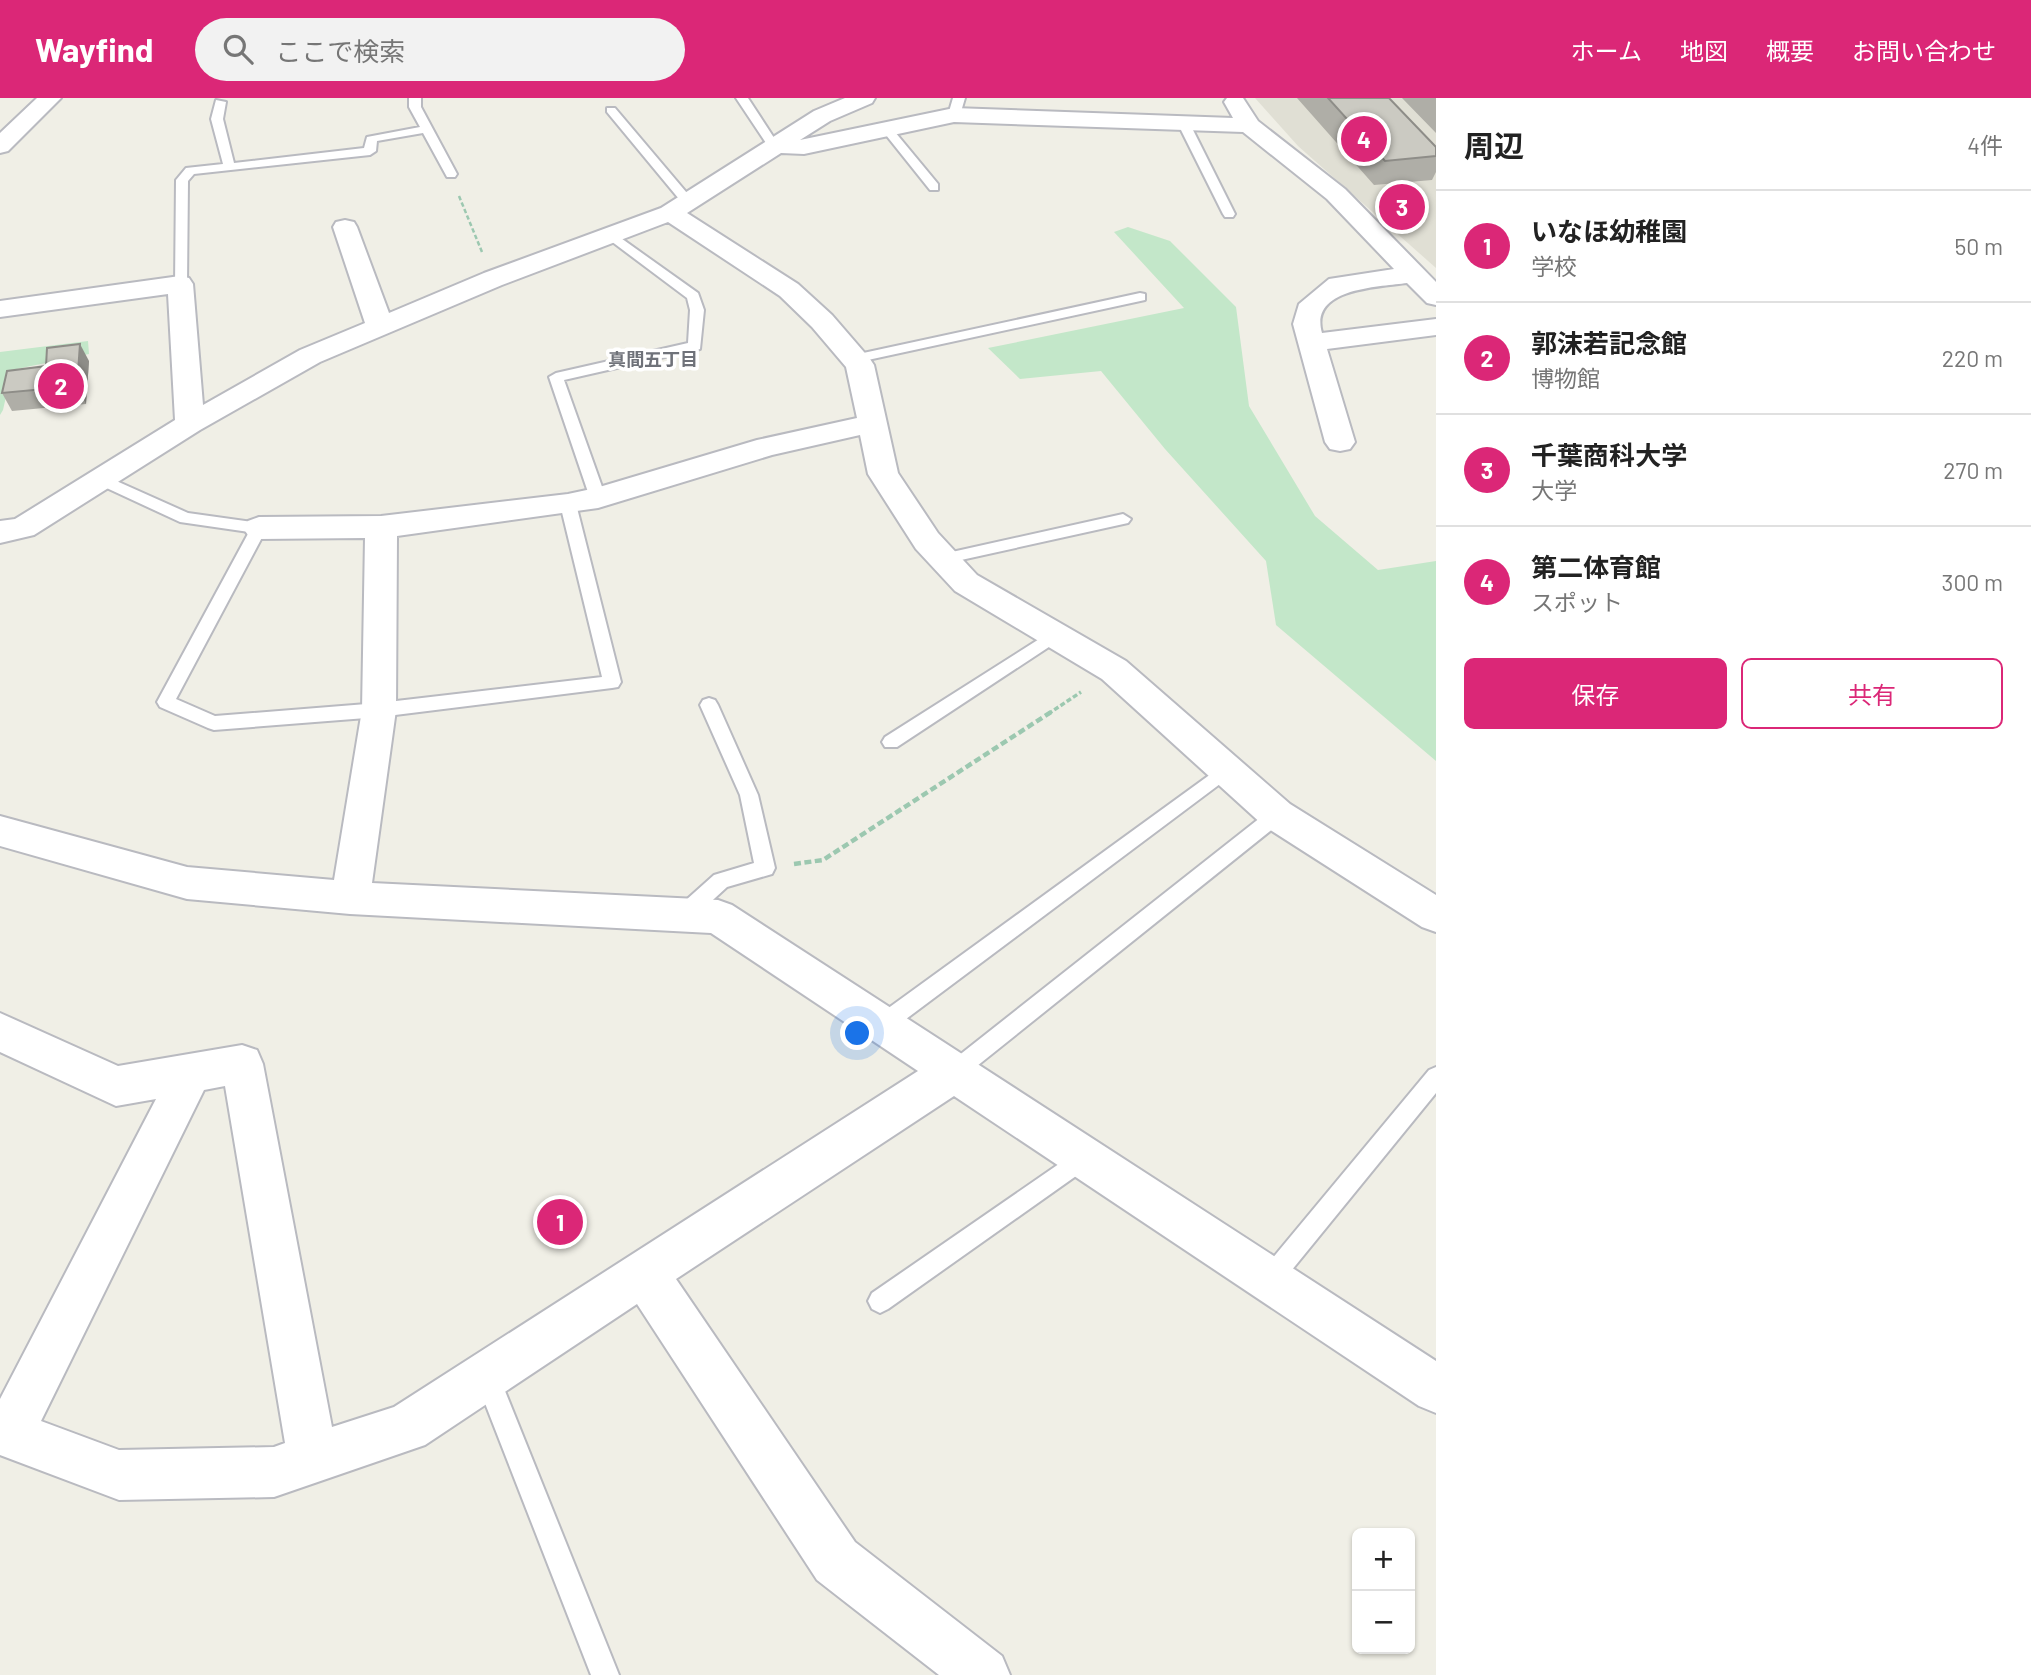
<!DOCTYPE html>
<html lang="ja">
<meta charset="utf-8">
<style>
body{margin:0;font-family:Barlow,"Noto Sans JP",sans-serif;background:#f2f2f2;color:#222}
.controls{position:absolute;right:21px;bottom:21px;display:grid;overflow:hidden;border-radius:10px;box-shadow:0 2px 5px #0004}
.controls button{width:63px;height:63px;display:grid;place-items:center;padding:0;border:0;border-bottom:2px solid #e0e0e0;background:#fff;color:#222;font:35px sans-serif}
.you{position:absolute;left:858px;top:936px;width:24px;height:24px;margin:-18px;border:5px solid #fff;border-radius:50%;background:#1a73e8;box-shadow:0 0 0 10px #1a73e833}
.badge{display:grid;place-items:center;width:46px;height:46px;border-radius:50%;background:#db2777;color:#fff;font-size:23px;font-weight:700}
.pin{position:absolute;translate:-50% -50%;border:4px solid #fff;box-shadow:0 2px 7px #0006}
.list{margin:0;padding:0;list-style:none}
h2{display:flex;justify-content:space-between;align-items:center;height:91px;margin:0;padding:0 28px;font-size:30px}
h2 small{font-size:23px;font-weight:400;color:#767676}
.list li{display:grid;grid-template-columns:46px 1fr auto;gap:21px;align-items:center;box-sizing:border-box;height:112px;padding:0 28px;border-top:2px solid #e0e0e0}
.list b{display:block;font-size:26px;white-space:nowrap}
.list p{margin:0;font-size:23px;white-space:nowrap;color:#767676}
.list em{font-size:23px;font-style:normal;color:#767676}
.actions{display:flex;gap:14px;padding:21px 28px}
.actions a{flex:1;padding:16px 0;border:2px solid #db2777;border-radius:10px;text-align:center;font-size:24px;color:#db2777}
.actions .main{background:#db2777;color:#fff}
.icon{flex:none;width:38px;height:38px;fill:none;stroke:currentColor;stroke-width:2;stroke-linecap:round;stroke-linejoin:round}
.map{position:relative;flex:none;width:1436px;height:1577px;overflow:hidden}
header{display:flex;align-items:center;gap:42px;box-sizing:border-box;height:98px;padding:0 35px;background:#db2777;color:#fff}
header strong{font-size:33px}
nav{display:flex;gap:38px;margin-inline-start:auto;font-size:24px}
.search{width:490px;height:63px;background:#f2f2f2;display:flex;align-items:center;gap:18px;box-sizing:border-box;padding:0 24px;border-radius:38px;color:#767676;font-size:26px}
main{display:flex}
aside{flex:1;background:#fff}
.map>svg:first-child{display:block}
.education{fill:#e0dfd4}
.green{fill:#c3e7c9}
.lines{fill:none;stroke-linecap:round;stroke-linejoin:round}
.lane-casing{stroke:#b9bac0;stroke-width:4}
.street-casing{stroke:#b9bac0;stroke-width:4}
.path-far2{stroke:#9cc8b0;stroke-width:2.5;stroke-dasharray:4.5 2.5;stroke-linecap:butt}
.path-far1{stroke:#9cc8b0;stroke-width:3.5;stroke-dasharray:5 2.5;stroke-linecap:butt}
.path{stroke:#9cc8b0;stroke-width:4.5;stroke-dasharray:7 3.5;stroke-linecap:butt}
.lane{fill:#fff;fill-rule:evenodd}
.street{fill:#fff;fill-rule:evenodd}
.wall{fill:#afaea7}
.shaded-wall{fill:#8e8d88}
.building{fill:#cbcac2;stroke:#8e8d88;stroke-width:2}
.labels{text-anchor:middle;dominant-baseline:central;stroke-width:7;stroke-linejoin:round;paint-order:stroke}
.far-neighbourhood-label{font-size:18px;font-weight:bold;fill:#6f7279;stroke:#fff}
</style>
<header>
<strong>Wayfind</strong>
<div class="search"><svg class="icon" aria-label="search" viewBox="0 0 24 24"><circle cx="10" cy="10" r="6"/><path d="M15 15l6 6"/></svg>ここで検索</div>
<nav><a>ホーム</a><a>地図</a><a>概要</a><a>お問い合わせ</a></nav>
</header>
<main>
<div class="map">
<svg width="1436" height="1577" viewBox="0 0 1436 1577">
<rect width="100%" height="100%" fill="#f0efe6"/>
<!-- education -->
<path class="education" d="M1255,0H1436V170L1298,48Z"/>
<!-- green -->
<path class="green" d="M1128,129L1170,143L1236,209L1249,308L1315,418L1378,472L1436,463V663L1276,527L1266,463L1165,351L1101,273L1020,281L988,250L1184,210L1114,134Z
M88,243L89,256L12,272L3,312L0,317V254Z"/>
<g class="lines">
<defs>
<path id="lane" d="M409,0H421V9L457,76L455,79H447L423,35L377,43L376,53L370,57L194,76L188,83L187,186L180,190L175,189L176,82L186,70L223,66L211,21L216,2L226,4L223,21L234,65L364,50L367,39L420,29L409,9Z
M736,0H748L780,49L778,51H770Z
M953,0H965L960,17L954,20L948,17Z
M607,10H615L692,101V107H684L607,14Z
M1179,22L1189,24L1235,116L1233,119H1225L1223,116L1177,24Z
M882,28H890L938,86V92H930L882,32Z
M611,133L698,195L704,212L700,251L564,282L606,400L598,405L590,400L549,279L556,275L688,245L690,212L687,200L607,140L605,137Z
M1140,195L1145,196V202L854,265L847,261L854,257Z
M103,377L188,415L259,425L267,430L176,601L215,618L379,605L602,579L560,406L568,401L576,406L621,584L618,589L612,590L379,619L214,632L208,630L160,609L157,604L249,434L180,424L98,386L95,382Z
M1123,416L1131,421L1128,425L943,466L935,461L943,456Z
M1055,531L1061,533L1063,537L1061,541L897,649H885L882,644L885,639Z
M709,600L715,602L718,607L758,697L775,770L772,776L727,789L690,823L683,825L676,823L673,817L676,811L714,777L754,765L740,697L700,607L703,602Z
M1226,665L1232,667L1235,672L1232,677L890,933L883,935L876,933L873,926L876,919Z
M1277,710L1284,712L1286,717L1284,722L962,980L955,983L948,980L944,973L948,966L1270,712Z
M1436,969V995L1278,1189L1270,1193L1262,1189L1258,1181L1262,1173L1429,972Z
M1085,1048L1093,1052L1096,1059L1093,1066L888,1211L880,1215L872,1211L868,1203L872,1195Z
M486,1265L495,1268L619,1577H591L474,1277L477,1268Z"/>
<path id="street" d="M37,0H61L8,53L0,55V35Z
M845,0H875L872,5L830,23L800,42L954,10L1233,20L1224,4L1227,0H1243L1258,23L1345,91L1436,184V207L1427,205L1407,185C1378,189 1309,190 1322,235L1436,221V237L1327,251L1355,344L1350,351L1340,353L1330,351L1325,344L1293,226L1299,206L1329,181L1394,171L1327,101L1243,34L954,24L804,56L781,55L687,115L798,186L832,217L870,261L874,267L898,375L938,435L977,477L1126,563L1290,706L1436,797V834L1422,829L1264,728L1102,581L955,493L916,451L868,376L860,337L772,357L598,410L397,438L396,612L372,785L718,802L732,807L1436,1263V1315L1419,1308L954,998L676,1181L855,1444L1002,1558L1010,1577H939L817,1482L637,1206L425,1347L274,1399L119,1402L0,1357V1301L156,1001L116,1008L0,954V915L118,968L242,947L257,952L263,966L332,1329L394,1309L918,973L711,835L350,816L187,801L0,748V718L187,769L334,782L362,612L365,440L259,441L248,437L243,430L248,423L259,419L381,418L568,396L596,390L757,342L857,320L846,269L812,229L780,198L668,124L502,187L320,264L200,332L34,437L0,445V423L15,421L175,322L168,196L0,219V203L180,178L189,180L193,186L203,307L300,252L365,225L333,129L336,124L345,122L354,124L357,129L389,215L484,175L661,110L814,13ZM225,988L285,1345L274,1349L119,1352L41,1323L204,992Z"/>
</defs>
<!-- lane casing -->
<use href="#lane" class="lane-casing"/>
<!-- street casing -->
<use href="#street" class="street-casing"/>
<!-- path-far2 -->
<path class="path-far2" d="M459,98L482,154"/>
<!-- path-far1 -->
<path class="path-far1" d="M1048,616L1081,594"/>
<!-- path -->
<path class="path" d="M794,766L823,762L1051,614"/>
<!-- lane -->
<use href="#lane" class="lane"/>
<!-- street -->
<use href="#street" class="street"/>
</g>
<!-- wall -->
<path class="wall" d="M1297,0H1389L1436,49V74L1432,82L1374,87Z
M1402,0H1436V35Z
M89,263L86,306L12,313L2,295Z"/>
<!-- shaded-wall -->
<path class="shaded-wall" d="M80,246L89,263L86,306L77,288Z"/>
<!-- building -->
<path class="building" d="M1328,0H1389L1436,49V58L1385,63Z
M80,246L77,288L2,295L7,273L46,268L47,250Z"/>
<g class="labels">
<!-- far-neighbourhood labels -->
<g class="far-neighbourhood-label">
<text x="653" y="261">真間五丁目</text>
</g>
</g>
</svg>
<div class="controls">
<button>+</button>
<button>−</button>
</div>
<div class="you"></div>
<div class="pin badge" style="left:560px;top:1124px">1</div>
<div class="pin badge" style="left:61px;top:288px">2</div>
<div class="pin badge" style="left:1402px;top:109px">3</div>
<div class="pin badge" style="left:1364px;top:41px">4</div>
</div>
<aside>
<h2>周辺<small>4件</small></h2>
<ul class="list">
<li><span class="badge">1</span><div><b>いなほ幼稚園</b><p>学校</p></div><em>50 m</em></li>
<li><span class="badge">2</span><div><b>郭沫若記念館</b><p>博物館</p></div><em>220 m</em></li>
<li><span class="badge">3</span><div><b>千葉商科大学</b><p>大学</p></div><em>270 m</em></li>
<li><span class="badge">4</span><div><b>第二体育館</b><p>スポット</p></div><em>300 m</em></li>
</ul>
<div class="actions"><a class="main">保存</a><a>共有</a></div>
</aside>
</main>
